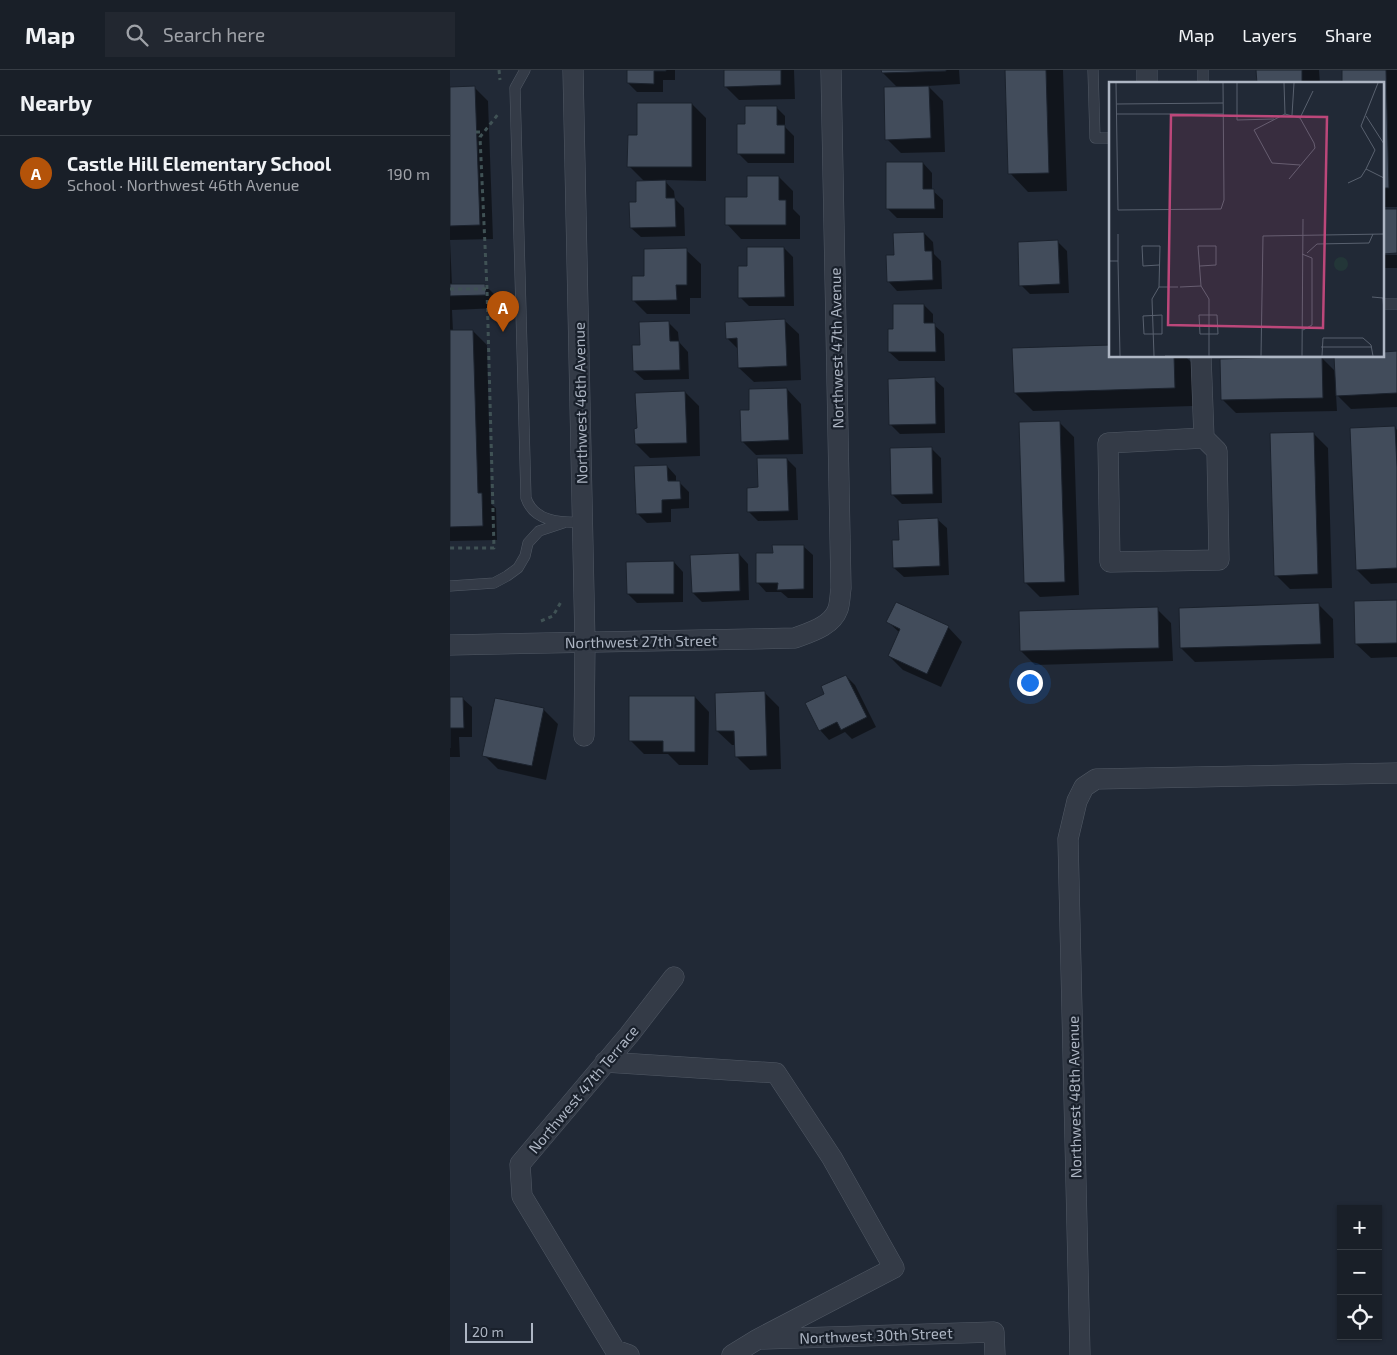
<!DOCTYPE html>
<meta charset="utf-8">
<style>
body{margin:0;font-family:"Exo 2",sans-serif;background:#222730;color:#f1f3f6}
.controls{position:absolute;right:15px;bottom:15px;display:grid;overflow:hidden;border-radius:0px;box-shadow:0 1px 4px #0004}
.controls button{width:45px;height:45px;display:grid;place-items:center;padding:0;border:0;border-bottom:1px solid #373d45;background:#191f28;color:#f1f3f6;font:25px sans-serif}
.scale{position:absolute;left:15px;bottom:12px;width:68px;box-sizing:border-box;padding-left:5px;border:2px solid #aeb6c4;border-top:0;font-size:14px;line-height:18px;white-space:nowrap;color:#aeb6c4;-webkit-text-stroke:4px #19202b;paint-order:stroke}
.you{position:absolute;left:579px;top:612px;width:18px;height:18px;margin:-12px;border:4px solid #fff;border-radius:50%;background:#1a73e8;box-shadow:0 0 0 8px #1a73e833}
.badge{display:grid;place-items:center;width:32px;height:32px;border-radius:50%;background:#b45309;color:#fff;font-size:16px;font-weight:700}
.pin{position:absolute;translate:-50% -41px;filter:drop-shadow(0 1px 2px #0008)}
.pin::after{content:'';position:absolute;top:26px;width:18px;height:15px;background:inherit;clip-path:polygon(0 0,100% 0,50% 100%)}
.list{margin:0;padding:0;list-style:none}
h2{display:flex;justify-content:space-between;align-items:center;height:65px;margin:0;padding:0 20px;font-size:21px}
h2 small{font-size:16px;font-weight:400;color:#9fa2a8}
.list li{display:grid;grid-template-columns:32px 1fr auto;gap:15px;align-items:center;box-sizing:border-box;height:75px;padding:0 20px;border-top:1px solid #373d45}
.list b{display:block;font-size:19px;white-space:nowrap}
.list p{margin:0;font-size:16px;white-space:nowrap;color:#9fa2a8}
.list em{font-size:16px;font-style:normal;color:#9fa2a8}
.icon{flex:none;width:28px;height:28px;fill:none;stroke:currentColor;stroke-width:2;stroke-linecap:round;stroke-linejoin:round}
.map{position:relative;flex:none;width:947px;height:1285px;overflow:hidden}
header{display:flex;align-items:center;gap:30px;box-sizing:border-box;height:70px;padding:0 25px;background:#191f28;border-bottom:1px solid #373d45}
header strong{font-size:24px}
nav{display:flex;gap:28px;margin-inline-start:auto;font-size:18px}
.search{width:350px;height:45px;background:#222730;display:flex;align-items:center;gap:12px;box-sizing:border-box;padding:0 18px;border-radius:0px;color:#9fa2a8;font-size:19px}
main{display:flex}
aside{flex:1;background:#191f28}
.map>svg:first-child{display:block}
.shadow{fill:#0007}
.building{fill:#424c5b;stroke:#1b222d}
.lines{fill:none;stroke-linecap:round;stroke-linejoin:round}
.service-casing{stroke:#515965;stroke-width:11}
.minor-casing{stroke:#515965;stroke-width:21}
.path{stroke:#405255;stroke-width:3;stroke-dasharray:4 4;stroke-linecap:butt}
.service{stroke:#343b47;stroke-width:10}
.minor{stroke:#343b47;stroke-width:20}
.labels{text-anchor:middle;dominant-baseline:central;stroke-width:4.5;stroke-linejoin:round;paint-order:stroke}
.street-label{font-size:15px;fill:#aeb6c4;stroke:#19202b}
.inset-road{fill:none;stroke:#59616f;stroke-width:1}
.view{fill:#bc477a;fill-opacity:0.15;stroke:#bc477a;stroke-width:2.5}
.inset-edge{fill:none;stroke:#aeb6c4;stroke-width:2.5}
</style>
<header>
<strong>Map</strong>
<div class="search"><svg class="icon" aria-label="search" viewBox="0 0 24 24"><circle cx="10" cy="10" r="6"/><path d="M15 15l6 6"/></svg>Search here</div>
<nav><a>Map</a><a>Layers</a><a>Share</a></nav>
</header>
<main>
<aside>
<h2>Nearby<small></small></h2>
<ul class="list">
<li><span class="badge">A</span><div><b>Castle Hill Elementary School</b><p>School · Northwest 46th Avenue</p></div><em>190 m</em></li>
</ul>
</aside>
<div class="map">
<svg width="947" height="1285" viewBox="0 0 947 1285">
<rect width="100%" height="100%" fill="#212936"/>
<!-- shadow -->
<path class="shadow" d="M178,0H225V10H213V22H187L178,13Z
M275,0H344L345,29L289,30L275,16Z
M433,0H509L510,14L478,16L493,31L495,82L451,83L437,69L448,18L433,3Z
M556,0H613L617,121L578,122L560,103Z
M808,0H869L870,14H808Z
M893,0H947V137H933V14Z
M24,17L38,31L43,169L0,170L2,215H35L49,229V238L2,240L3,261H23L37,275L41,434L46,438L47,470L0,471V18Z
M242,34L256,48V111L214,110L224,121L225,129L234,138L235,166L191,167L181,158L195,112L179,96L188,66Z
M326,37L335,46V57L344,66V93H298L288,83L296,55Z
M473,93L482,103V120L493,130V148H447L438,139Z
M329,107L343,121V139L350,146V169H291L277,154L299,128Z
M474,163L483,172L484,184L491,191L492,219L447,221L438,211L445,186Z
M608,172L617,181L619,223L580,224L571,215Z
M334,178L343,187L344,236H299L290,227Z
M236,180L251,194V228H240V244H197L183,230L196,207Z
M933,185H947V198H933Z
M474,235L483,244V254L494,264L495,291H449L439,282L444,260Z
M334,250L349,264L351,310L304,312L289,298V280L277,268Z
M219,253L228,262L229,272L238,282L239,309L194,310L184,301L191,277Z
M947,283V337L901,339L886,324L887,341L786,343L772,329L872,288L886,302Z
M661,286H735L742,293L743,336L583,341L565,323Z
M484,309L494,318L495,363L450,364L441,355Z
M337,319L351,334L353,384L306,385L292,371Z
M235,322L249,336L250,386L200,388L186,374Z
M609,352L624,367L629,525L590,527L575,512Z
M945,357L947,360V513L921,514L907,500Z
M864,364L878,378L882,518L840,519L826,505Z
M481,378L491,388L492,433L452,434L443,425Z
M337,389L346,398L348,450L308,451L299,442Z
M217,396L226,406V412H229L239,422V438L221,439V452L197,453L187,443Z
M487,449L497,458L499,505L454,507L444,498L450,471Z
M353,476L363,485V528H338L331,522H316L307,512L324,484Z
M289,484L298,494L299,530L252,532L243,523Z
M224,492L233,502V532L187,533L178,524Z
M947,531V587L921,588L906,574Z
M869,535L883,549L884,588L745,592L731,578Z
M707,539L721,553L723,591L585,595L571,581Z
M438,552L498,557L512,572L491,617L453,600L439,586L450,563Z
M396,606L405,615L426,657L402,669L395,662L379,670L370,660L376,624Z
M314,622L329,637L331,699L300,700L286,686V675H282L267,661Z
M245,627L259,642L258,695H229L218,684H194L180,670Z
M0,628H12L22,637V667H9L10,687H0Z
M46,629L94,640L108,654L96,710L48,699L34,685Z"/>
<!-- building -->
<path class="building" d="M177,0H216V1H204V14L177,13Z
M274,0H331V15L274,17Z
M431,0H496V1L432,3Z
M555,0H596L599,103L558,104Z
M806,0H852V14H807Z
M892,0H936L939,118H933V14H892Z
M25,16L30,155L0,156V17Z
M479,16L481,68L435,70L434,17Z
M187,33H242V97H177L178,65H187Z
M295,36H327V55H335V84H287V54H295Z
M436,92H473V119H484L485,139H436Z
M297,106H329V130H336V155H275V127H297Z
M216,110V128H225L226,157L180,158L179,132H186V111Z
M933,139H947V183L933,184Z
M474,162L475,181H482L483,210L437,212L436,185H444L443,163Z
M608,170L610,214L569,216L568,172Z
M297,177H334L335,227L288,228V196H297Z
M237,178V215H226L227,230L182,231V206H194V179Z
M0,214H35L36,225L0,226Z
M443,234H474V253H485L486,282H438V259H443Z
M335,249L337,296L288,298L287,268L276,269L275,252Z
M219,251L220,271H229L230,300L183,301L182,275H190L189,252Z
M0,260H23L28,423H32L33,456L0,457Z
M661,275V286H724L725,318L564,323L562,278Z
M947,281V323L886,326L884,286H933V282Z
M872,286L873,328L771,330L770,289Z
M485,307L486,354L439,355L438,309Z
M337,318L339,370L291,372L290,340H299V319Z
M235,321L237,373L185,374L184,359L187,358L185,323Z
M610,351L615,512L574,513L569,352Z
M945,356L947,397V498L906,500L900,358Z
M864,362L868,504L824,506L820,363Z
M482,377L483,424L441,425L440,378Z
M307,388H337L339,441L297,442V418L308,417Z
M217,395L218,411H230L231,429L212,430V443L186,444L184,396Z
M488,448L490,496L443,498L442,470H449L448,450Z
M322,475H354V519L327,520L328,513H306V483H323Z
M289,483L290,521L242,523L240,485Z
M224,491V524H177L176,492Z
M947,530V573L905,574L904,531Z
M446,532L499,556L477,604L438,586L450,559L436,552Z
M869,533L871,574L730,578L729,538Z
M708,537L709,578L570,581L569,541Z
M396,605L417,647L391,660L387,652L369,661L355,633L374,624L371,616Z
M315,621L317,686L285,687L284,661H266L265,623Z
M179,626H245V682H213V671H179Z
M0,627H13L14,658H0V678Z
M45,628L94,638L82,696L32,686Z"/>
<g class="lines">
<defs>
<path id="service" d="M75,0L65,18L76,428C84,452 111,453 133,452
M643,0L645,68H661
M753,0V14
M933,234H947
M0,516L44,513L57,506L68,498L75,486L78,473L89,461L113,453"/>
<path id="minor" d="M123,0L135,573L134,666
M697,0V14
M751,286L754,368L767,381L769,490L660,492L658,373L754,368
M0,575L345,568C361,562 382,556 388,539C390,533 390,525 391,518L381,0
M155,992L326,1003L382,1088L444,1198L308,1269L282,1285
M314,1269L544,1262L545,1285
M179,1285L165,1280L72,1126L70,1094L179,965L224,907
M630,1285L618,769L627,731L634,717L646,709L947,703"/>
</defs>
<!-- service casing -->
<use href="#service" class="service-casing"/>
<!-- minor casing -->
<use href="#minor" class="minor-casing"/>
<!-- path -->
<path class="path" d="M49,0L50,10
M26,62H34
M0,219H37L44,478H0
M37,219L30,67L49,43
M91,551L103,546L112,530"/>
<!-- service -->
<use href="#service" class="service"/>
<!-- minor -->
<use href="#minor" class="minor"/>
</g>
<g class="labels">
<!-- street labels -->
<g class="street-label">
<text transform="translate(386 278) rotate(-91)">Northwest 47th Avenue</text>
<text transform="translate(130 333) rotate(-91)">Northwest 46th Avenue</text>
<text transform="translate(191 571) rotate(-1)">Northwest 27th Street</text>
<text transform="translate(133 1019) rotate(-50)">Northwest 47th Terrace</text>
<text transform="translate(624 1027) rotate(-91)">Northwest 48th Avenue</text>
<text transform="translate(426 1265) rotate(-2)">Northwest 30th Street</text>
</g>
</g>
<!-- overview -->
<g transform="translate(659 12)">
<rect width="275" height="275" fill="#212936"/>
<path d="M225 182a7 7 0 1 1 14 0a7 7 0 1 1-14 0Z" fill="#233638"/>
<path class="inset-road" d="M7,1L9,128L112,127L115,118L114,1M128,1V38L165,37M175,1L176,32M269,1L252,44L266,68L257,87L275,96M8,22L114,21M8,32H114M176,32L145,48L163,81L191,83M176,32L191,36L205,61L206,66L180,97M183,33L185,1M257,34L275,62M191,36L204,9M239,101L252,95L257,87M9,152V179M198,171L208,162L260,161L264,152M193,172L203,176V243L194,248M0,179H9L11,274M91,184L107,183V164H89L92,204L100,217V274M50,205H69M71,205L92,204M263,215L274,216L275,230M53,233V252H35L34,234ZM90,233H108L109,252H91ZM212,265H263M45,274L43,217L50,205L51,164H33L34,184L50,183M56,274H275M152,274L154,154L275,152M193,274L194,137M213,274L214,256H254L262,263L264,274"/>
<path class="view" d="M62,33L218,35L214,246L59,243Z"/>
<rect width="275" height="275" class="inset-edge"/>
</g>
</svg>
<div class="controls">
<button>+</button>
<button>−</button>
<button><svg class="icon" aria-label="locate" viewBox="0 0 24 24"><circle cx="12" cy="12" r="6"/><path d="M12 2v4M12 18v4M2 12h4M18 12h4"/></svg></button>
</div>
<div class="scale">20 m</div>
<div class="you"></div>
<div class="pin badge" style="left:53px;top:262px">A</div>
</div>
</main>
